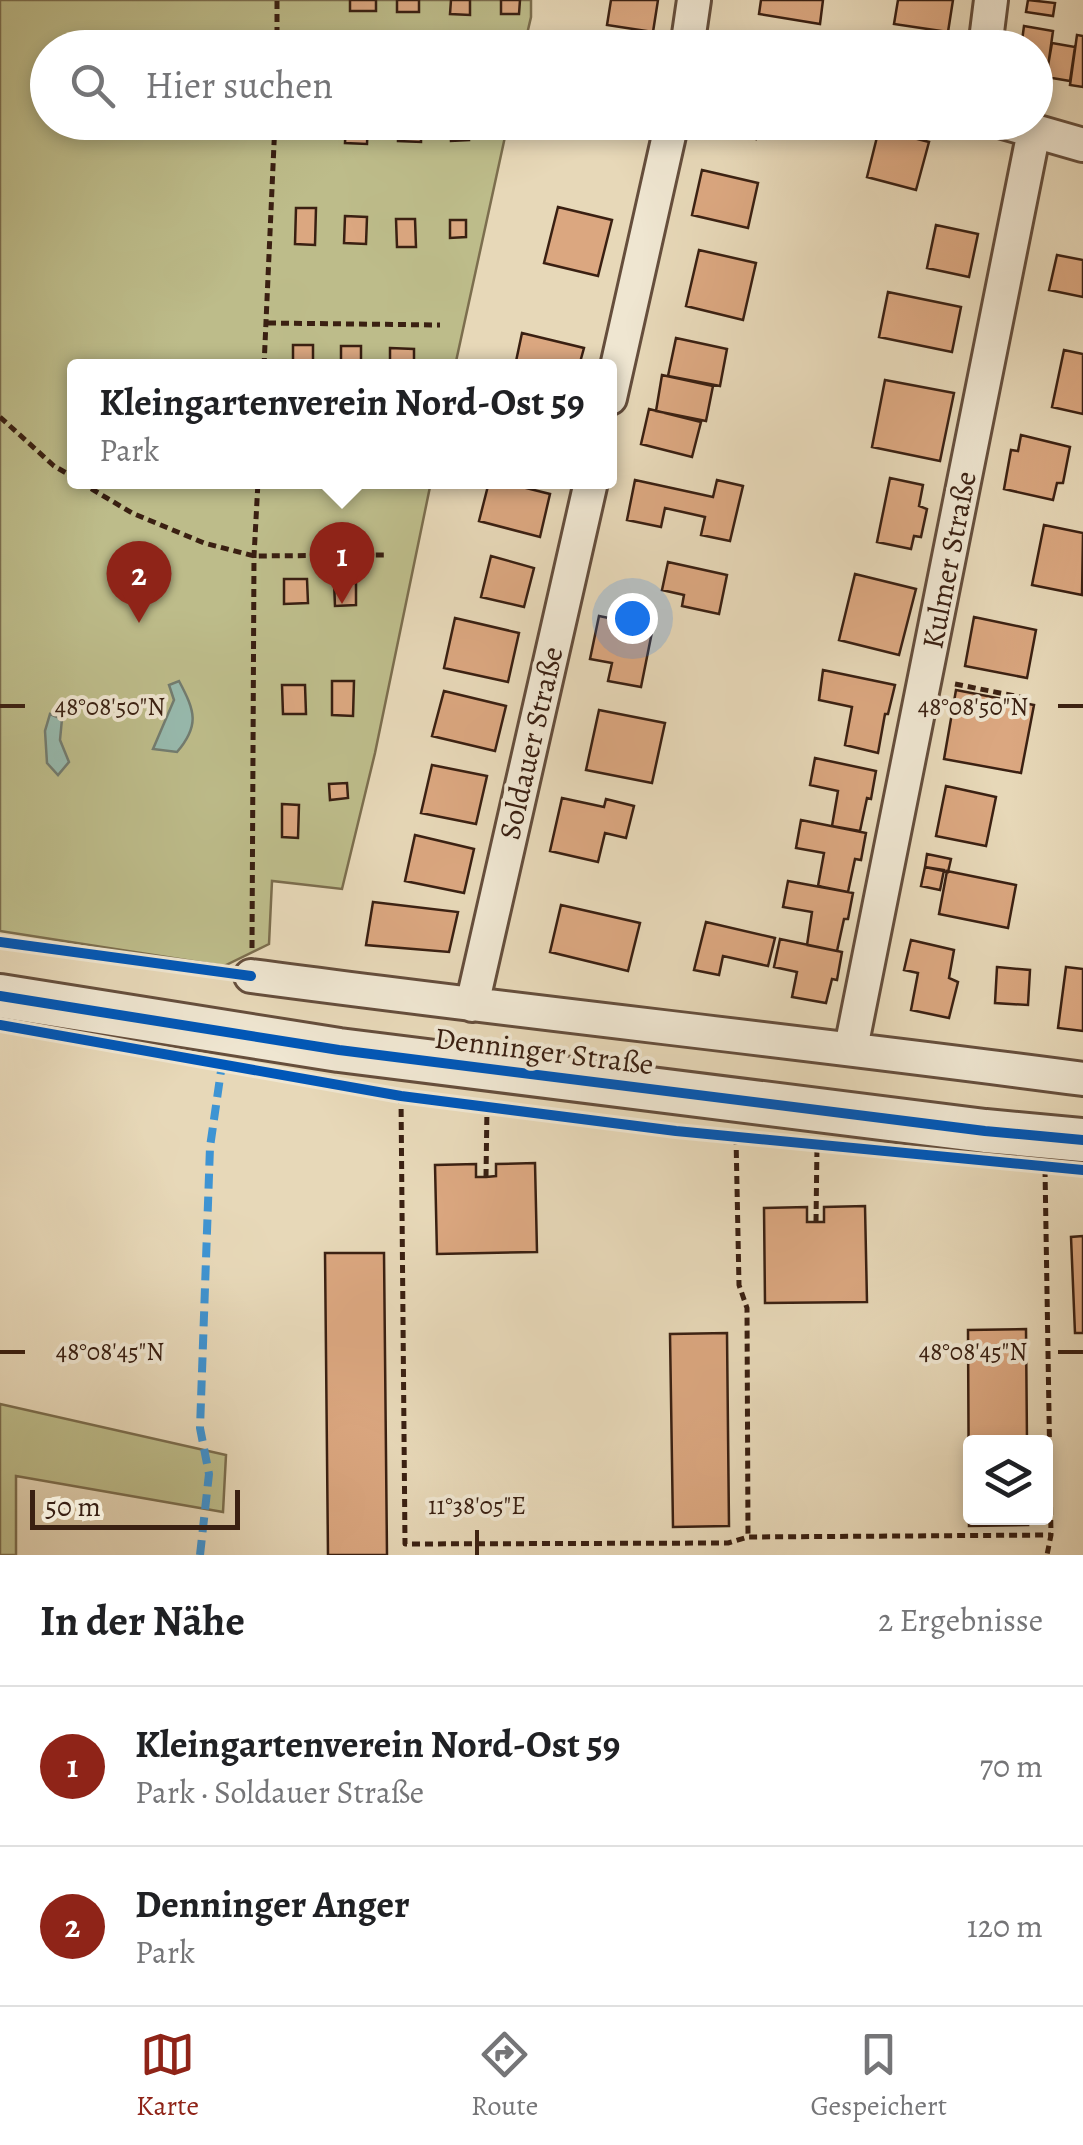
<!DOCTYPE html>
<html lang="de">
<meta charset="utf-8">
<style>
body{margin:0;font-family:Alegreya,serif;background:#f2f2f2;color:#202124}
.controls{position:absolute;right:30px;bottom:30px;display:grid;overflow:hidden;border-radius:10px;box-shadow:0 5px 15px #0003}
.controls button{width:90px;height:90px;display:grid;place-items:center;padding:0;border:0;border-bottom:2px solid #e0e0e0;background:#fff;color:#202124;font:50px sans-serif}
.scale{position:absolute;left:30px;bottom:25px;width:210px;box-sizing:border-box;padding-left:10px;border:5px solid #3a2012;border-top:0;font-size:28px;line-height:35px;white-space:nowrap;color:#3a2012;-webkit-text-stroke:8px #efe6d1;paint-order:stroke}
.you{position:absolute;left:632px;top:618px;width:35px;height:35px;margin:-25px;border:8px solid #fff;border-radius:50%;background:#1a73e8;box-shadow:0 0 0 15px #1a73e833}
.badge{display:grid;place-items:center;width:65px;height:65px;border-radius:50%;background:#8f2418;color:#fff;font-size:32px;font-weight:700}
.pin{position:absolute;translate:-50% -82px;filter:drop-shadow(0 2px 5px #0008)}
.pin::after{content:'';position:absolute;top:52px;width:35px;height:30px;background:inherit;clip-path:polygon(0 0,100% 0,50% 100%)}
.popup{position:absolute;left:67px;top:359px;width:550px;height:130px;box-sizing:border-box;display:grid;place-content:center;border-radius:10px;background:#fff;filter:drop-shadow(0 2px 8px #0005);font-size:32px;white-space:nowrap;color:#757577}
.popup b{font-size:38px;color:#202124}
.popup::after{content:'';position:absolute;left:50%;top:100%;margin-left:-20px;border:20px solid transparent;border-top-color:#fff}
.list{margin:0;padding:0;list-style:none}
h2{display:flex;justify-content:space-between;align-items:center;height:130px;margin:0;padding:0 40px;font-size:42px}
h2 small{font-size:32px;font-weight:400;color:#757577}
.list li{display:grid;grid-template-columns:65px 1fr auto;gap:30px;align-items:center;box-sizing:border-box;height:160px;padding:0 40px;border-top:2px solid #e0e0e0}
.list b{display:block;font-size:38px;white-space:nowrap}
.list p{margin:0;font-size:32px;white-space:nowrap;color:#757577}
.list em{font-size:32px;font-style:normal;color:#757577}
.icon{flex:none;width:55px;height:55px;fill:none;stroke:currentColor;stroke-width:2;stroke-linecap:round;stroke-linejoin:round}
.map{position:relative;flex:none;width:1083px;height:1555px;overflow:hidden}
.search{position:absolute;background:#fff;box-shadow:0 5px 15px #0003;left:30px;right:30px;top:30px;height:110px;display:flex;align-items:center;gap:25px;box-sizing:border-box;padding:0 35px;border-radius:55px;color:#757577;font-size:38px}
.sheet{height:450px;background:#fff}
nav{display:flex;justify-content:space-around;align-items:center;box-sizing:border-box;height:140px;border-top:2px solid #e0e0e0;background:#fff;font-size:28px;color:#757577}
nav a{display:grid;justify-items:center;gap:5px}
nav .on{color:#8f2418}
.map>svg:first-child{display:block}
.green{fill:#bdbc8a;stroke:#7c6e4e;stroke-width:2.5}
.water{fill:#97baae;stroke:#727c70;stroke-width:2.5}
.building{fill:#dba780;stroke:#3a2012;stroke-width:2.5}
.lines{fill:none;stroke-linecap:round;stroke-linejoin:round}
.minor-casing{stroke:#654e3c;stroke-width:38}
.tertiary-casing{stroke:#654e3c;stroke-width:48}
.path{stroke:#3a2012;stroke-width:5;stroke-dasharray:8 5;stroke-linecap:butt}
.minor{stroke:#efe6d1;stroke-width:32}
.tertiary{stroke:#efe6d1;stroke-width:42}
.quiet{stroke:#3e94d3;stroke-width:8;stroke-dasharray:15 8;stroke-linecap:butt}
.cycleway-casing{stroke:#efe6d1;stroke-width:16}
.cycleway{stroke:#0057b8;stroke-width:10}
.ticks{fill:none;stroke:#3a2012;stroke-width:4}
.labels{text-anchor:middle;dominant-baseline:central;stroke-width:8;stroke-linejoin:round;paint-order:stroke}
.street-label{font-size:30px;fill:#3a2012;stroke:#efe6d1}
.ticks-label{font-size:25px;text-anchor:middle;fill:#3a2012;stroke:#efe6d1;stroke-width:8;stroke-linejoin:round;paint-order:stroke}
</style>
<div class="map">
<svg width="1083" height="1555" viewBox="0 0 1083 1555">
<rect width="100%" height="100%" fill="#e7d8b8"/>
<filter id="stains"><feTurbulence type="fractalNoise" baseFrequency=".002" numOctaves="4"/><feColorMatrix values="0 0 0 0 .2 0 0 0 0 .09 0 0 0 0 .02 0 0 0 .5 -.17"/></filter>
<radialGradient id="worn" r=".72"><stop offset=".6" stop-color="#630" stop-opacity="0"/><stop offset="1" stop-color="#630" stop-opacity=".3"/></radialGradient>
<!-- green -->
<path class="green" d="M0,0H531V17L524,47L48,48V122L508,123L455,366H75V482H431L375,753L342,889L272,881L269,944L224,966L0,931Z
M0,1404L226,1455L223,1512L16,1476V1555H0Z"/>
<!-- water -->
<path class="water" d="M179,681C195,711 200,725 177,752L153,749L174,700L169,685Z
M50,714L62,719L60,740L69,762L58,775L47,763L45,731Z"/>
<!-- building -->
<path class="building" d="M350,0H376V11H350Z
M397,0H419V12H397Z
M451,0H470V15L450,14Z
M501,0H520L519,14H501Z
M611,0H658L653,32L607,25Z
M761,0H823L820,24L759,14Z
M898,0H953L948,32L894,24Z
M1028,0L1055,3L1053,16L1026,12Z
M1024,26L1053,31L1046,81L1036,80V48H1021Z
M1077,35L1083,36V87L1070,85Z
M1052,43L1075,47L1070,81L1046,77Z
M295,122H316V135H295Z
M346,122H368L367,144L345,143Z
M398,122H421V142L398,141Z
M450,122H468L469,140L451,141Z
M715,122H760L756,139L713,130Z
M879,129L929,142L916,190L867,177Z
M702,170L758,183L748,228L692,215Z
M558,207L612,220L598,276L544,263Z
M296,208H316L315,245L295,244Z
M345,216L367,217L366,244L344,243Z
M396,219H415L416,247H397Z
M450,220H466V237L450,238Z
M936,225L978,234L969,277L927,268Z
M699,250L756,263L743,320L686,306Z
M1057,255L1083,260V297L1049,290Z
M888,292L961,307L952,352L879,337Z
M522,333L584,348L579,366H515Z
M676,338L727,349L720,386L668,376Z
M293,345H313V366H293Z
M341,346H361V366H341Z
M390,348L414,349V366H390Z
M1064,350L1083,354V414L1052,407Z
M662,375L713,386L706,421L656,411Z
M885,380L954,393L940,461L872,447Z
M649,409L701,422L692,457L641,444Z
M1021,435L1070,447L1063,483H1057L1053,500L1004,489L1011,450L1018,451Z
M890,478L923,485L919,506L927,509L921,537L914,536L911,549L877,542Z
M635,480L713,497L717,480L743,486L730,541L701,535L705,517L665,508L661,527L627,520Z
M489,482H502L550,494L540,537L479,521Z
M1044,525L1083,533L1082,595L1032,585Z
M491,556L534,568L524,607L481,597Z
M668,562L727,575L719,614L682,606L684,595L662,590Z
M855,574L916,589L899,655L839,640Z
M284,579H307L308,603L284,604Z
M334,581H356V605L335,606Z
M599,616L653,627L641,687L608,681L612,663L590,659Z
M974,617L1036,630L1027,678L965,666Z
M455,618L519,633L508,682L444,668Z
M823,670L895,685L888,714H885L878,753L845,745L852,707L819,700Z
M332,681H354L353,716L332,715Z
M282,685H305L306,714H283Z
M956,690L1034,705L1021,773L944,759Z
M444,691L506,706L495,751L432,736Z
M599,710L665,723L652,783L586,770Z
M815,758L876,771L871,799L867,798L860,831L832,826L838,791L810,785Z
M432,765L487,776L476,824L421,813Z
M347,783L348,798L330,800L329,784Z
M946,786L996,797L986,846L936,836Z
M562,798L604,807L606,799L634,806L626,838L605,833L598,862L550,851Z
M282,804L299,805L298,838L282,837Z
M801,820L866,833L861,860L855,859L848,892L818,886L824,853L796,848Z
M415,835L474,849L464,893L405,881Z
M927,854L951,859L948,872L925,867Z
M925,867L944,870L940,890L921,886Z
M947,871L1016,885L1008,928L939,914Z
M788,881L853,893L848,919H844L837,951L807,945L812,912L783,907Z
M373,902L458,912L449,952L366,945Z
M561,905L640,923L628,971L550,952Z
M706,922L775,938L768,966L723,956L719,975L694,970Z
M780,939L842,952L837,980L832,979L826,1003L792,997L797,972L774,967Z
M911,940L954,950L949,978L958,982L949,1018L911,1010L918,973L904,970Z
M997,967L1030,970L1028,1005L995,1003Z
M1066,967L1083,969V1031L1058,1028Z
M535,1163L537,1252L437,1254L435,1165L476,1164V1177H486L496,1176V1164Z
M865,1206L867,1302L765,1303L764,1208L807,1207V1222H824V1207Z
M1083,1236V1333H1075L1071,1237Z
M325,1253H384L387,1555H328Z
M1026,1329L1027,1442H970V1518H1027L1028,1525L969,1526L968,1330Z
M727,1333L729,1526L673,1527L670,1334Z"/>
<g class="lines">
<defs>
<path id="minor" d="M687,48L694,0
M985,48L991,0
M1003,122L1083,145
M610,398L672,122
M251,976C528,1013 806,1042 1083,1079
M472,1005L591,482
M851,1048L1034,131"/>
<path id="tertiary" d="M0,996L339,1050L985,1131L1083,1140"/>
</defs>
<!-- minor casing -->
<use href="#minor" class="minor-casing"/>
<!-- tertiary casing -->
<use href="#tertiary" class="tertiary-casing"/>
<!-- path -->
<path class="path" d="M277,48V0
M268,323L440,325
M264,366L275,122
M0,417L54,466L75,478
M80,482L132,513L204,543L254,556L384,555
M955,684L1030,699
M252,948L254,556L258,482
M401,1096L405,1544L728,1543L748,1537L1051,1535
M736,1137L739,1285L747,1308L748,1537
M1045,1169L1051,1535L1047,1555
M486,1177L487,1107
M816,1222L817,1145"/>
<!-- minor -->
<use href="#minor" class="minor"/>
<!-- tertiary -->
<use href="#tertiary" class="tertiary"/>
<!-- quiet -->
<path class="quiet" d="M200,1555L209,1474L200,1428L210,1147L222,1064"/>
<defs>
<path id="cycleway" d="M0,942L251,976
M0,996L339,1050L985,1131L1083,1140
M0,1025L401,1096L676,1131L1083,1170"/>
</defs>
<!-- cycleway casing -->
<use href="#cycleway" class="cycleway-casing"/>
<!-- cycleway -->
<use href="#cycleway" class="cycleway"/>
</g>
<!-- ticks -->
<path class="ticks" d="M0,706H25M1058,706H1083M0,1352H25M1058,1352H1083M477,1530V1555"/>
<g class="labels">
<!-- street labels -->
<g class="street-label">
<text transform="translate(949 560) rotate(-79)">Kulmer Straße</text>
<text transform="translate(531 743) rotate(-77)">Soldauer Straße</text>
<text transform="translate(544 1051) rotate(7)">Denninger Straße</text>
</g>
</g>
<g class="ticks-label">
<text x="110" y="715">48°08'50"N</text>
<text x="973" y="715">48°08'50"N</text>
<text x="110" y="1360">48°08'45"N</text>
<text x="973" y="1360">48°08'45"N</text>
<text x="477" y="1514">11°38'05"E</text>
</g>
<rect width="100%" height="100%" filter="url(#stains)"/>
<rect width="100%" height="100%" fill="url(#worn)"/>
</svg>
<div class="controls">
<button><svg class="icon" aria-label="layers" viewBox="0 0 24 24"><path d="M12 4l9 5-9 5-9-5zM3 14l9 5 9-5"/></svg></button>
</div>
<div class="scale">50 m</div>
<div class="you"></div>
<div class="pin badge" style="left:342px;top:604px">1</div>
<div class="popup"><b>Kleingartenverein Nord-Ost 59</b>Park</div>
<div class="pin badge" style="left:139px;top:623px">2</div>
<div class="search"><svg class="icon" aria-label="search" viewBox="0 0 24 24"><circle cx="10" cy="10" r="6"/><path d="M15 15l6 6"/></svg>Hier suchen</div>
</div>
<section class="sheet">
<h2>In der Nähe<small>2 Ergebnisse</small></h2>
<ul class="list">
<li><span class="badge">1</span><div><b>Kleingartenverein Nord-Ost 59</b><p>Park · Soldauer Straße</p></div><em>70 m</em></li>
<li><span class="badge">2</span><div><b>Denninger Anger</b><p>Park</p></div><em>120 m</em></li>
</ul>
</section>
<nav>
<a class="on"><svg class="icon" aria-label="map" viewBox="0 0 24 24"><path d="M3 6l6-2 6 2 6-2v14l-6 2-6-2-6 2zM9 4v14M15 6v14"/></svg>Karte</a>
<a><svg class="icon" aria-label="directions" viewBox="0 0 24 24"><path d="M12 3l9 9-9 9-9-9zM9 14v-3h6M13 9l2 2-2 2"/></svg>Route</a>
<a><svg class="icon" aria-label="saved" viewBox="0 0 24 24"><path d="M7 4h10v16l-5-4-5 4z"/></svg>Gespeichert</a>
</nav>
